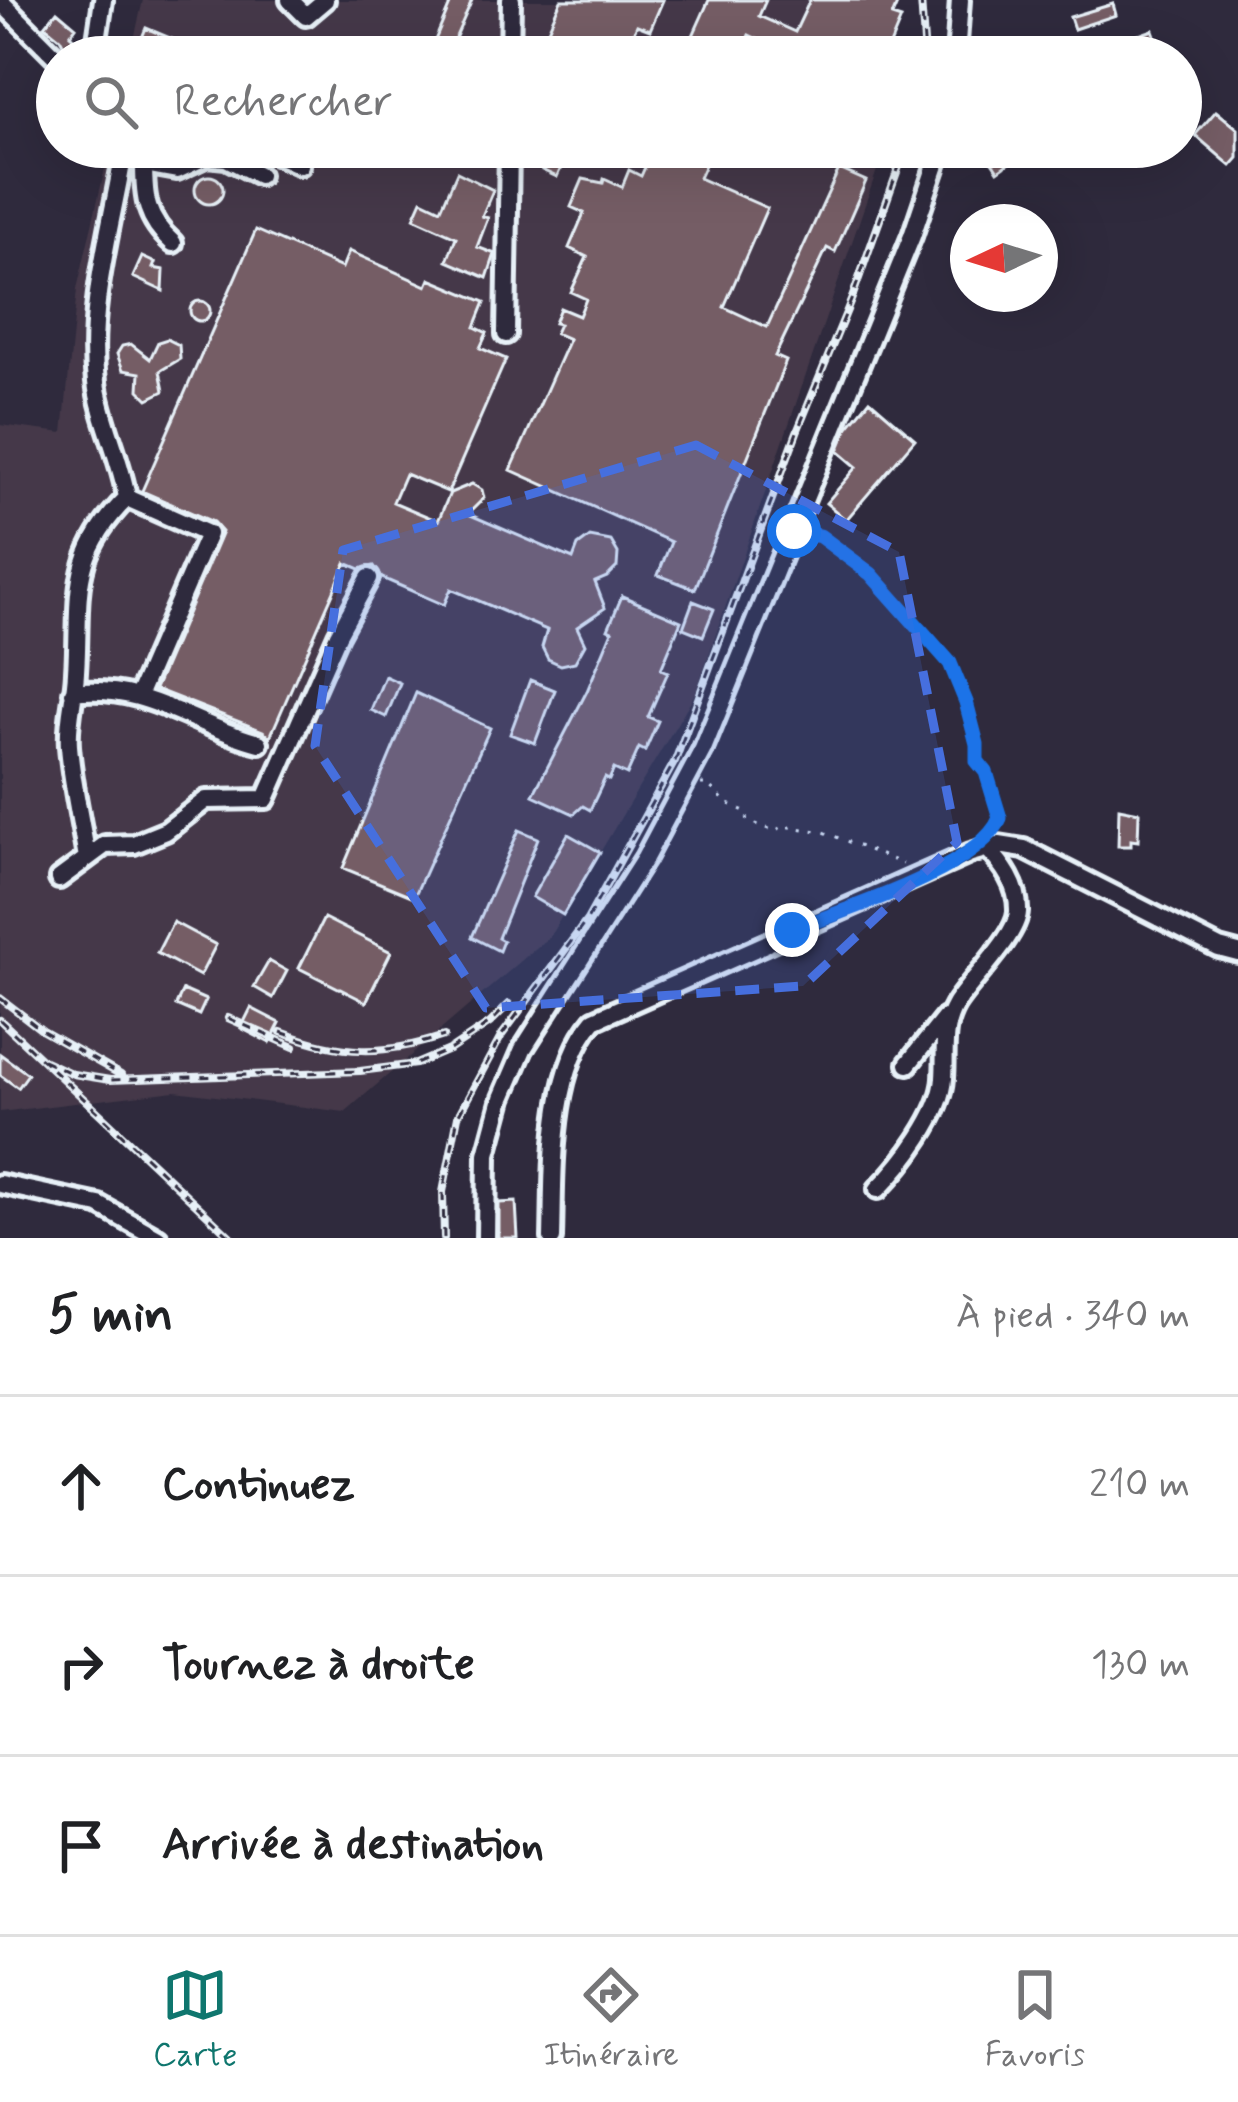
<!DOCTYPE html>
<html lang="fr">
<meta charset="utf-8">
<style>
body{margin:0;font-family:Mynerve,sans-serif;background:#f2f2f2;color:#202124}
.compass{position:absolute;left:950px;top:204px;width:108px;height:108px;border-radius:50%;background:#fff;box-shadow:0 12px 48px #0002;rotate:266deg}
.stop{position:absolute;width:36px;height:36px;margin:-27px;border:9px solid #1a73e8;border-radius:50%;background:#fff}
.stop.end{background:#1a73e8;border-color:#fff;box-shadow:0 3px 12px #0008}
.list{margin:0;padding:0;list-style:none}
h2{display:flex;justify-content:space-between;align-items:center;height:156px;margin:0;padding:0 48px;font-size:51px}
h2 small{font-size:39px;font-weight:400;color:#757577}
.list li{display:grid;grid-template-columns:78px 1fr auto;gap:36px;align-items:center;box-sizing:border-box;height:180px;padding:0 48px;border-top:3px solid #e0e0e0}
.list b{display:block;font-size:45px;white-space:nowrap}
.list em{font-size:39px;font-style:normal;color:#757577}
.icon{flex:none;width:66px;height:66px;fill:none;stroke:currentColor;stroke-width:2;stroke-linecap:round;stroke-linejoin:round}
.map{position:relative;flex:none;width:1238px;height:1238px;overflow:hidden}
.search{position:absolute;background:#fff;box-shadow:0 12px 48px #0002;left:36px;right:36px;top:36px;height:132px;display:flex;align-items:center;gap:30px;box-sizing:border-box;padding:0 42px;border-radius:66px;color:#757577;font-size:45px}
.sheet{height:696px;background:#fff}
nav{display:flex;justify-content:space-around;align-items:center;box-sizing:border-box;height:168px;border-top:3px solid #e0e0e0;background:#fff;font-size:33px;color:#757577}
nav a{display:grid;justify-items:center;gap:6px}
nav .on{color:#0f766e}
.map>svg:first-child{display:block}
.built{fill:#443949}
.building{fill:#755d65;stroke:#e8f1f8;stroke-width:3}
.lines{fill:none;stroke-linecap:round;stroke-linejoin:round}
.minor-casing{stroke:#e8f1f8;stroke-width:26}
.path{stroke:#e8f1f8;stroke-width:3;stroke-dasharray:3 9;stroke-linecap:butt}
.minor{stroke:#2f2a3d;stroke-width:16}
.rail-casing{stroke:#e8f1f8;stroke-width:8}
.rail{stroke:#2f2a3d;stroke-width:3;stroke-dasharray:9;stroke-linecap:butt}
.route{stroke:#1a73e8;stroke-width:15}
.marked{fill:#466fde;fill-opacity:0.2;stroke:#466fde;stroke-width:9;stroke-dasharray:24 15;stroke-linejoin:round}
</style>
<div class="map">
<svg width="1238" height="1238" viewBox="0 0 1238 1238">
<rect width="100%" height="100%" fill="#2f2a3d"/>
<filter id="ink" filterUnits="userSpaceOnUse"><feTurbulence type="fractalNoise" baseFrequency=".00833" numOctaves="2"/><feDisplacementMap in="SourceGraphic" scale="24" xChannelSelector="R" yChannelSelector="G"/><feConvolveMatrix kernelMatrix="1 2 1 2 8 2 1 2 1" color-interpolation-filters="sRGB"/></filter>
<g filter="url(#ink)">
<!-- built -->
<path class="built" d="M143,0H872L878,57H130Z
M110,147H885L696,692L550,936L345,1112L175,1091L0,1112V425L63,433L77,289Z"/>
<!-- building -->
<path class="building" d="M452,0H472L447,57H428Z
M561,0H663L650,30L637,25L623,57H567L541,46Z
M709,0H766L759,16L795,32L810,0H893L898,2L892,16L901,19L885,57H783L785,52L749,35L739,57H734L692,38Z
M1113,4L1116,15L1074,29L1070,17Z
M57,11L76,27L70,35L79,43L69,55L60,38L45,26Z
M146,28L215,57H134Z
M1153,30L1157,41L1107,57H1075Z
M1216,111L1238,129V158L1231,166L1195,135Z
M527,147H570L557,177L542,170L548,156Z
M630,147H706L703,154L709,156L699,178L767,208L724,307L767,327L839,169L866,181L835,252L827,248L775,356L786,361L695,589L658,575L671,542L511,470L569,339L555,333L559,324L554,323L560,308L579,316L586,299L571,292L587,257L569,248L584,213L571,207L583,179L603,183L604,179L622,187L629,170L641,176L650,156Z
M995,147H1032L998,171L992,162L981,155Z
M457,172L493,190L482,216L488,218L477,247L495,254L487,278L447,261L456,237L414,218L422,200L441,209Z
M195 190a14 14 0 1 1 28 0a14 14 0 1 1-28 0Z
M256,230L342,268L349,251L427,286L430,279L485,302L475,327L487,333L480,348L506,359L448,492L405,474L393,502L438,521L450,493L472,484L482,490L484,498L468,514L573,559L578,546L590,537L611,541L618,553L617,567L607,577L595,582L605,608L577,627L585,644L575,662L561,665L548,659L542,647L547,630L451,589L444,605L382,578L374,566L360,569L346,563L270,737L263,731L155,689L222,532L213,522L142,491Z
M142,257L155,263L153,268L164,270L163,291L133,277Z
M190 311a10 10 0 1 1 20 0a10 10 0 1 1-20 0Z
M167,339L179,345L180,359L160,371L164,391L148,399L139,390L140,373L123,370L117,354L122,346L131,344L150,359L158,342Z
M870,400L915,439L846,520L826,503L857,467L838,451L848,427Z
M622,596L681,621L661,669L668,672L648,717L658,721L645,751L639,748L627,775L614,769L609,780L605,778L590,810L583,806L574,814L533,795L587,691L612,631L608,629Z
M693,601L714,609L703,636L683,628Z
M385,676L400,683L386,717L371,710Z
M530,680L555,690L535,743L510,734Z
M416,693L490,728L414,897L343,868Z
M1119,808L1139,812L1138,841L1131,840V846H1118Z
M519,830L538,838L498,938L503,941L499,951L472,937Z
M568,834L600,852L563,915L532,897Z
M324,918L391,952L366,1002L299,968Z
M173,922L216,945L200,976L157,953Z
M269,961L287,971L273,998L254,987Z
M183,990L206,1000L199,1015L176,1005Z
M251,1008L280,1023L270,1043L241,1028Z
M0,1054L28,1074L18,1088L0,1075Z
M516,1202L518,1238H499V1203Z"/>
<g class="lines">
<defs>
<path id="minor" d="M290,0L306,16L325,0
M0,1L57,58
M97,40L103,0
M89,57L97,40L101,57
M510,57L511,0
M956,57L960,0
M260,147L300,165
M144,164L177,170L207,156L226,158L259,175
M506,334L509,147
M127,498C121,459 100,418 96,382C87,307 112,225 124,152L144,164C144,199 146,219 173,243
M73,692C147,683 192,726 259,743
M87,858C81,821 72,783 69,746C67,720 75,697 76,672C81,598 67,557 127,498L208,534L138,696
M59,879L105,845L134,844L166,831L206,800L266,799L338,635L369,578
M908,1064L945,1018
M0,1184L99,1205L158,1238
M878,1189C903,1164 942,1114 944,1078C946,1051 941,1029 955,1005C969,982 1017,936 1018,912C1019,886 1003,865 986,847
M486,1238L487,1154L502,1098L523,1049L645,858L703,749L912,236L942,147
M552,1238C554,1172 549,1072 594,1020L971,853L999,845L1024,849L1219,948L1238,953"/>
</defs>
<!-- minor casing -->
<use href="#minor" class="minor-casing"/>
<!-- path -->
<path class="path" d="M808,534L821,536L871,574L950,663L966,702L977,761L986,772L1000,818L993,830
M701,784H707L727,803L746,812L748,821L775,831L783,826L824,832L903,864"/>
<!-- minor -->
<use href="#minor" class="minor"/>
<defs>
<path id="rail" d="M921,0L925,57
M0,998L43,1031L121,1075
M228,1018L294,1047
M0,1020L232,1238
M281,1032C342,1055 383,1056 444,1036
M43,1060L73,1074L110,1080L360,1071L416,1064L451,1049L490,1023L509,1004
M444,1238L443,1192L458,1116L502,1035L587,920L675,761L797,432L852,298L906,147"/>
</defs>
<!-- rail casing -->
<use href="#rail" class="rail-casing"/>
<!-- rail -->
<use href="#rail" class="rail"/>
</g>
</g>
<g class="lines" filter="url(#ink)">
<!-- route -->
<path class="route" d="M792,930C842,911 981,868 1000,818L986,772L977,761V744L966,702L950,663L871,574L820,536L794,531"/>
</g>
<!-- marked area -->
<path class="marked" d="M696,445L899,552L957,842L803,986L486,1008L315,746L343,550Z"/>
</svg>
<svg class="compass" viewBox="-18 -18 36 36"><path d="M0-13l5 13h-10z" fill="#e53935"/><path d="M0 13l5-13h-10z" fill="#757577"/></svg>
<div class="stop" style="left:794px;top:531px"></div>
<div class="stop end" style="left:792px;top:930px"></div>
<div class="search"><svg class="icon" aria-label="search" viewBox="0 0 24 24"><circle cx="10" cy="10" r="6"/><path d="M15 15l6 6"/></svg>Rechercher</div>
</div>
<section class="sheet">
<h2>5 min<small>À pied · 340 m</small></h2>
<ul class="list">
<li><svg class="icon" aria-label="ahead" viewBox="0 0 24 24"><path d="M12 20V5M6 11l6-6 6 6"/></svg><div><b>Continuez</b></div><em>210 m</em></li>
<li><svg class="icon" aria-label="right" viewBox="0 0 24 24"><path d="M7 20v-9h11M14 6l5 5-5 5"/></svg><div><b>Tournez à droite</b></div><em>130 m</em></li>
<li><svg class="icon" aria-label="arrive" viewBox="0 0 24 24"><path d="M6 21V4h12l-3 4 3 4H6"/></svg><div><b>Arrivée à destination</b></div></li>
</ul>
</section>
<nav>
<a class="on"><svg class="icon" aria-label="map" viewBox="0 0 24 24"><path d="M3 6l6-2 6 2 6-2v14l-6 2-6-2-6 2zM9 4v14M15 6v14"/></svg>Carte</a>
<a><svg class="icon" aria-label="directions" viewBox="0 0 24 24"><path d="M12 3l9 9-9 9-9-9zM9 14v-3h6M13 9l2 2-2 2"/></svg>Itinéraire</a>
<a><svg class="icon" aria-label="saved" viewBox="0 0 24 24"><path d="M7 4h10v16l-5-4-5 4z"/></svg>Favoris</a>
</nav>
